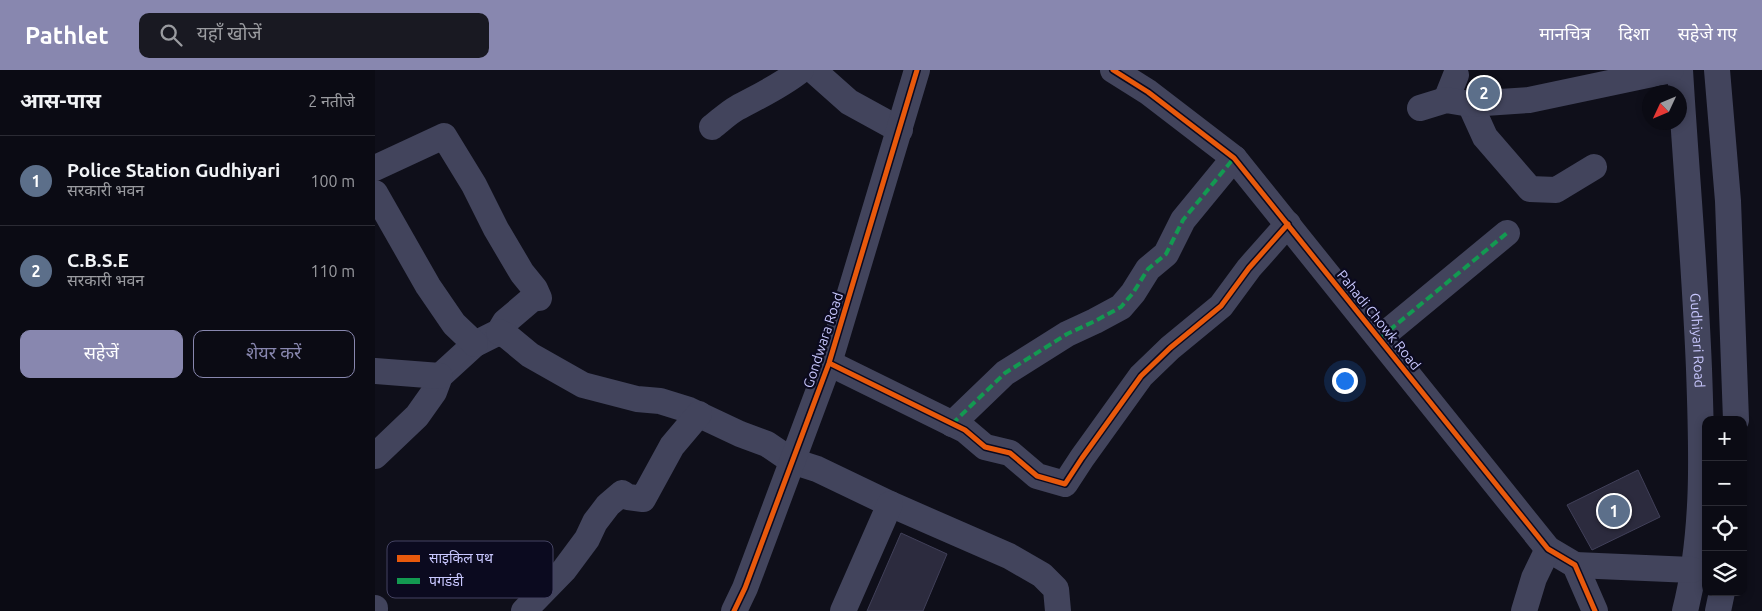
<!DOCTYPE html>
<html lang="hi">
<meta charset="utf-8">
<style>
body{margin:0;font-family:Ubuntu,"Noto Sans Devanagari",sans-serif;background:#191922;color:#f1f3f6}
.controls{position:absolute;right:15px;bottom:15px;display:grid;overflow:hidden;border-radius:10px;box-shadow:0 2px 8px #0003}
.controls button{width:45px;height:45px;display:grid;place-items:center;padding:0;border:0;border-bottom:1px solid #2b2b34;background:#0b0b14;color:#f1f3f6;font:25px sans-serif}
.compass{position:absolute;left:1267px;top:15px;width:45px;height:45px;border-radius:50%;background:#0b0b14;box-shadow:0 2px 8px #0003;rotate:226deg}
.you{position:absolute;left:969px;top:310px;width:18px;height:18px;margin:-12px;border:4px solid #fff;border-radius:50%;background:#1a73e8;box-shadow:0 0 0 8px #1a73e833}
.badge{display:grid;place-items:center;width:32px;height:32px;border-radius:50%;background:#8887af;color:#fff;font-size:16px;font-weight:700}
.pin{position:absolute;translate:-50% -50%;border:2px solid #fff;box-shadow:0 1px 5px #0006}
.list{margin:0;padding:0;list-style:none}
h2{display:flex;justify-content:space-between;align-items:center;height:65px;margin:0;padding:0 20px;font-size:21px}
h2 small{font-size:16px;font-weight:400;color:#9a9ba0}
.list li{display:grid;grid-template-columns:32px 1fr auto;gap:15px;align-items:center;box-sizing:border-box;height:90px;padding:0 20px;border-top:1px solid #2b2b34}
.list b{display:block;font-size:19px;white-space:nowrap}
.list p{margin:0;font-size:16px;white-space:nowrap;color:#9a9ba0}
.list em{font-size:16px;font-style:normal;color:#9a9ba0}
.actions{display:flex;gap:10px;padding:15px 20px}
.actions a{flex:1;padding:11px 0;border:1px solid #8887af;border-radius:10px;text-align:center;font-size:18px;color:#8887af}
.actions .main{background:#8887af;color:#fff}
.icon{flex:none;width:28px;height:28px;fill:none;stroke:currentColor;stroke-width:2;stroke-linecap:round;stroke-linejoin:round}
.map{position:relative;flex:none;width:1387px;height:541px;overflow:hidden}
header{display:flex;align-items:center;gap:30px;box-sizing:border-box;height:70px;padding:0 25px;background:#8887af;color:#fff}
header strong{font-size:24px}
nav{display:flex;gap:28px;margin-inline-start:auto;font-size:18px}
.search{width:350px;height:45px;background:#191922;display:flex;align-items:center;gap:12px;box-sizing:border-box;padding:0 18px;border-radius:10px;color:#9a9ba0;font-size:19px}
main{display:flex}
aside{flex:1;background:#0b0b14}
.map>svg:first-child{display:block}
.building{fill:#2c2b3e;stroke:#414059}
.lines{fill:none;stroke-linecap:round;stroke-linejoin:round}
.minor{stroke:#42445c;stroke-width:26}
.quiet{stroke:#139951;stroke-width:4;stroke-dasharray:8 4;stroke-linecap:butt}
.cycleway-casing{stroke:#0b0a1f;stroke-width:8}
.cycleway{stroke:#e8590c;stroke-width:5}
.labels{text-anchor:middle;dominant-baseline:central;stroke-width:4.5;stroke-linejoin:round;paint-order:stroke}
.street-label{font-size:14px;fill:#c9c8ff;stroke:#0b0a1f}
.key{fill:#0b0a1f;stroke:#444362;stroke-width:1}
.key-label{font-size:14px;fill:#c9c8ff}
</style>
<header>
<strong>Pathlet</strong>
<div class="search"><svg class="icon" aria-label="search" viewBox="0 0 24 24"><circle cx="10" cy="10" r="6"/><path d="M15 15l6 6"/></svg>यहाँ खोजें</div>
<nav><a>मानचित्र</a><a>दिशा</a><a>सहेजे गए</a></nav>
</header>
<main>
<aside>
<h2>आस-पास<small>2 नतीजे</small></h2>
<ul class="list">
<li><span class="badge" style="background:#5c6f8a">1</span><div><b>Police Station Gudhiyari</b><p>सरकारी भवन</p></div><em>100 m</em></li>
<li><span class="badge" style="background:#5c6f8a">2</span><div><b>C.B.S.E</b><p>सरकारी भवन</p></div><em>110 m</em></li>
</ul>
<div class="actions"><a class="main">सहेजें</a><a>शेयर करें</a></div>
</aside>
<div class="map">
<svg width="1387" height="541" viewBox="0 0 1387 541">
<rect width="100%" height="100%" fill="#0f0f1a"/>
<!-- building -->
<path class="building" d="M1263,400L1285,447L1217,480L1192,435Z
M526,463L572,484L548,541H492Z"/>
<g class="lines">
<!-- minor -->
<g class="minor">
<path d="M438,0L474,32L525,60"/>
<path d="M738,0L773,22L859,88L1173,479L1200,495L1220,541"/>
<path id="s1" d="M1305,0C1311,100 1320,199 1324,299C1327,380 1330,463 1310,541"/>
<path d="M1342,0L1353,131L1361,350"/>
<path d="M1071,30L1081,5"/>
<path d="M1095,34L1110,67L1155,119L1181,120L1219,97"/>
<path d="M1045,38L1071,30L1095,34L1154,30L1296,0"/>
<path d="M337,57C345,51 353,43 362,38C384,26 406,16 426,0"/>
<path d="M0,98L69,66L99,115L121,159L147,203L160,219L164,228L157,229L130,252L124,262L100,274L65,306L59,322L42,346L0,386"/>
<path d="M0,123L53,216L79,254L100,274"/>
<path d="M124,262L132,266L155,285L208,315L262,329L285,331L314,340L365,364L392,374L417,391L442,399L515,434L634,486L667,505L681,519L683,541"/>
<path d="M1005,268L1132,163"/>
<path d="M454,293L590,360L610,377L635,383L662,406L690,414L707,388L766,306L795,278L846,236L874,198L913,154"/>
<path d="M0,301L65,306"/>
<path d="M577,354L630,303L692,264L720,251L746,237L758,223L773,199L791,184L808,150L859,88"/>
<path d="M1200,495L1317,500"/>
<path d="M0,538V539"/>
<path d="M149,541L189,500L212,469L220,452L233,435L247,423L253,427L268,429L297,376L324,344"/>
<path d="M359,541L370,518L454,293L542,0"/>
<path d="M468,541L515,434"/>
<path d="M1149,541L1159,508L1173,479"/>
<path d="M1343,541L1347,522"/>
</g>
<!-- quiet -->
<path class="quiet" d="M1005,268L1132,163
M577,354L630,303L692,264L720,251L746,237L758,223L773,199L791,184L808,150L859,88"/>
<defs>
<path id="cycleway" d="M738,0L773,22L859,88L1173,479L1200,495L1220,541
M454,293L590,360L610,377L635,383L662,406L690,414L707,388L766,306L795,278L846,236L874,198L913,154
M359,541L370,518L454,293L542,0"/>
</defs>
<!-- cycleway casing -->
<use href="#cycleway" class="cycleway-casing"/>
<!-- cycleway -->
<use href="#cycleway" class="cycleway"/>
</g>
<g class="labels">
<!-- street labels -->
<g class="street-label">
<text transform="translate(1004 250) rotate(51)">Pahadi Chowk Road</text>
<text transform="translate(448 270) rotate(-72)">Gondwara Road</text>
<text stroke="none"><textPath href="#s1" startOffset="271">Gudhiyari Road</textPath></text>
</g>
</g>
<!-- legend -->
<rect x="12" y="471" width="166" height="57" rx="8" class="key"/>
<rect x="22" y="485" width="23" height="7" fill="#e8590c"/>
<rect x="22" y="508" width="23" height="6" fill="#139951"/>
<g class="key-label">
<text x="54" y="493">साइकिल पथ</text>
<text x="54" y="516">पगडंडी</text>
</g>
</svg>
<div class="controls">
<button>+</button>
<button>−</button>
<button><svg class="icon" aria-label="locate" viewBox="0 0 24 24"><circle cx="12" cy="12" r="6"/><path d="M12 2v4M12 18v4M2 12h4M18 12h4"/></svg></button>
<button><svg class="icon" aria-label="layers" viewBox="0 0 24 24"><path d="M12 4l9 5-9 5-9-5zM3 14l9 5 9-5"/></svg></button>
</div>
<svg class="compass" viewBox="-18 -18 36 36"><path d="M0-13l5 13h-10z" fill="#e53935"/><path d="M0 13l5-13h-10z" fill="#9a9ba0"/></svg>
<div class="you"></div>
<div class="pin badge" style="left:1239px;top:441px;background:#5c6f8a">1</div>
<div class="pin badge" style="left:1109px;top:23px;background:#5c6f8a">2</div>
</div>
</main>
